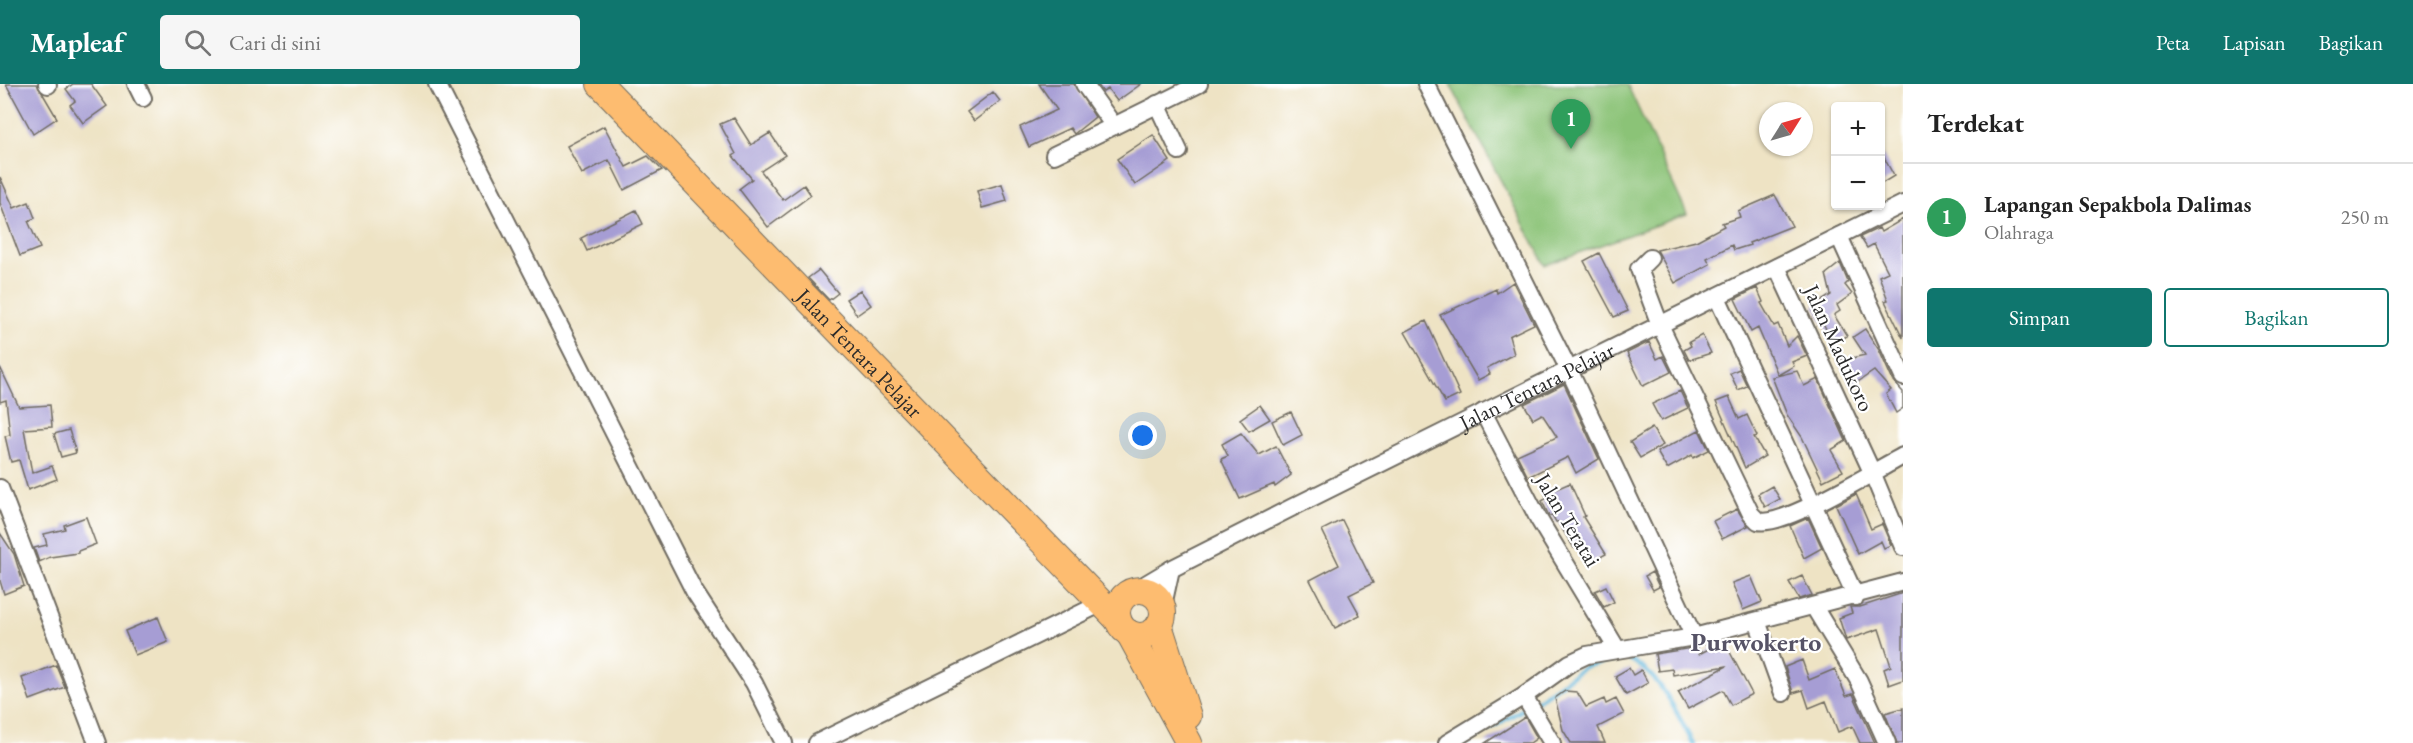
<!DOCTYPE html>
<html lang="id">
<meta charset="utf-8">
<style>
body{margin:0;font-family:"EB Garamond",serif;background:#f6f6f6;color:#222}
.controls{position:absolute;right:18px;top:18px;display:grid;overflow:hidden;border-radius:6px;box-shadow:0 2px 4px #0004}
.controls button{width:54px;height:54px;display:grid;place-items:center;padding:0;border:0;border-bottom:2px solid #e0e0e0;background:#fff;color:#222;font:30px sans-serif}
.compass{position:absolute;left:1759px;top:18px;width:54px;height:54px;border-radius:50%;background:#fff;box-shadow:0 2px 4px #0004;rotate:53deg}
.you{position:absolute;left:1143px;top:352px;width:21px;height:21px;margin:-15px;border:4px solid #fff;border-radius:50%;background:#1a73e8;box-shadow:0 0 0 9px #1a73e833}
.badge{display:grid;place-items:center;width:39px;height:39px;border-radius:50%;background:#0f766e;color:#fff;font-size:20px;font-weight:700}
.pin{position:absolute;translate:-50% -50px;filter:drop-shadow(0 2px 3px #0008)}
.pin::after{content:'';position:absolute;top:32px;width:21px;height:18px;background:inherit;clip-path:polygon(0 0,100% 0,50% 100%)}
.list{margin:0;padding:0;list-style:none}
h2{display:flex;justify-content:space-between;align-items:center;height:78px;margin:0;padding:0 24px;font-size:26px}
h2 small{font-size:20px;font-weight:400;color:#767676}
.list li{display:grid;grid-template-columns:39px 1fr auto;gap:18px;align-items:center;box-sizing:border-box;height:108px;padding:0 24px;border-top:2px solid #e0e0e0}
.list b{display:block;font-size:22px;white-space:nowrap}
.list p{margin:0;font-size:20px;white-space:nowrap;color:#767676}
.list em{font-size:20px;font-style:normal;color:#767676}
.actions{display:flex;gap:12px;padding:18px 24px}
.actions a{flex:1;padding:14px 0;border:2px solid #0f766e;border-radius:6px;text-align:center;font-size:21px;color:#0f766e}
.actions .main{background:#0f766e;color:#fff}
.icon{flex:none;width:33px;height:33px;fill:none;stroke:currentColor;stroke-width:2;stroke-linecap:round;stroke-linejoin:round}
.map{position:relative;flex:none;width:1903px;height:659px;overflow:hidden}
header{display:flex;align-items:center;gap:36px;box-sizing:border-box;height:84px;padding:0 30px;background:#0f766e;color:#fff}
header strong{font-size:28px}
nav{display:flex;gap:33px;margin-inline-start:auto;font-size:21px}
.search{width:420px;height:54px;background:#f6f6f6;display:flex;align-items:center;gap:15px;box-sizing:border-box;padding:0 21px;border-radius:6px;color:#767676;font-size:22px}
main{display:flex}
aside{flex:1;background:#fff}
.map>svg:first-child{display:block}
.pitch{fill:#8bc377;stroke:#5b7751;stroke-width:1.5}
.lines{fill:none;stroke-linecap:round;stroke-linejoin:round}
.stream{stroke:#5db5da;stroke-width:4.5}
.building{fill:#a69dd4}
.minor-casing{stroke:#6f6b61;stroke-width:20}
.highway-casing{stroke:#6f6b61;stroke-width:28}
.minor{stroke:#fff;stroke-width:16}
.highway{stroke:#fdbc6f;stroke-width:26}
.labels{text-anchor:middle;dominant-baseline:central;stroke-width:4.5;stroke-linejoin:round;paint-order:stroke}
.street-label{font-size:22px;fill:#2b2b2b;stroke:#fff}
.quarter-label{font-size:26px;font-weight:bold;fill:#565366;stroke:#fff}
</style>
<header>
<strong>Mapleaf</strong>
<div class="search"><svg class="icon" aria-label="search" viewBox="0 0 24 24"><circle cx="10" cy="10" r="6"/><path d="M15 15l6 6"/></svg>Cari di sini</div>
<nav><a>Peta</a><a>Lapisan</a><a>Bagikan</a></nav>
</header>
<main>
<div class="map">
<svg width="1903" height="659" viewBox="0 0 1903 659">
<rect width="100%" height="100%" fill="#fff"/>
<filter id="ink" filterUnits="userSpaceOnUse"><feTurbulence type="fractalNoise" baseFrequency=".0167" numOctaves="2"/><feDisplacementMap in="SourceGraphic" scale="12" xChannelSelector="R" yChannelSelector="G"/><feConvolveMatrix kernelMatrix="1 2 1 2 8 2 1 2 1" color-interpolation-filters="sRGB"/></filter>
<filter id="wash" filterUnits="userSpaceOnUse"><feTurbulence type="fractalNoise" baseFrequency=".008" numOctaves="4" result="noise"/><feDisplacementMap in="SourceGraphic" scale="24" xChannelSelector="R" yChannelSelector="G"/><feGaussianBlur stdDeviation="1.35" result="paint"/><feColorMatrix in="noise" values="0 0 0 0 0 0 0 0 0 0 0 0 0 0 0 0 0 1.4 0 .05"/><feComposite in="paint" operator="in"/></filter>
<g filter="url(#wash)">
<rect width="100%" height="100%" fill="#eee3c4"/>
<!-- pitch -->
<path class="pitch" d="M1450,0H1627L1687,130L1545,181Z"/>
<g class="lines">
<!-- stream -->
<path class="stream" d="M1465,659L1532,620L1586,582L1625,573C1662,590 1674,626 1693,659"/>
</g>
<g id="blocks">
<!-- building -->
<path class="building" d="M6,0H37L57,34L33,50Z
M73,0H91L107,22L83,39L70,21L75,17L66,5Z
M1039,0H1074L1095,33L1074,50L1070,44L1029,63L1020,43L1057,26Z
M1097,0H1141L1117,17L1108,5L1103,8Z
M993,8L1000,17L974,37L967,28Z
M734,34L751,61L770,49L785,71L761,87L783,116L804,101L811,111L768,143L739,105L752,95L733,72L736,70L720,40Z
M604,42L626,83L648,72L662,86L624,106L609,76L582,90L567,62Z
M1153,51L1170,77L1135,101L1117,75Z
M1881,68L1894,92L1881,100Z
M0,93L14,124L29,118L35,134L28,137L40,164L20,172L0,119Z
M1002,100L1007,117L982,124L977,107Z
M1775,111L1792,142L1749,159L1750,161L1734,166L1732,161L1707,174L1710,180L1675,199L1657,166L1696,157L1724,142L1722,139L1740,133L1738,127Z
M636,126L643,140L587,167L581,154Z
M1903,135V254L1885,217L1888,216L1879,192L1888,188L1874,160L1867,164L1860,153L1879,144L1881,148Z
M1599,169L1628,227L1614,233L1584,177Z
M1840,179L1848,198L1845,201L1852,210L1837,221L1840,227L1834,231L1847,252L1834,260L1814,222L1831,211L1826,190Z
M819,186L838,209L829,216L808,194Z
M1513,198L1534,240L1509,252L1514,270L1487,284L1490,290L1478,296L1440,231L1496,205L1497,209Z
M1757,204L1763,218L1761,219L1774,242L1778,240L1787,262L1797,252L1807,272L1792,278L1794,282L1778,291L1758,244L1751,248L1735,215Z
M860,206L871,221L857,231L846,215Z
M1426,237L1460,311L1445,318L1405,248Z
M1865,245L1879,266L1893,297L1903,308V324L1896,329L1886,310L1891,306L1874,287L1852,302L1839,277L1865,271L1853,253Z
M1702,251L1711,269L1689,276L1684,266L1691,262L1689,258Z
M1649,258L1657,275L1663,272L1671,288L1643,302L1627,269Z
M0,283L19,323L50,321L52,343L24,345L32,389L52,382L57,395L28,406L19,376L11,378L5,352L10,351L6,316L0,318Z
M1739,285L1747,302L1738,306L1730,289Z
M1797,287L1804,302L1818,295L1846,357L1831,366L1843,387L1823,397L1802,353L1787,331L1772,293Z
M1564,300L1599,375L1576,389L1568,373L1528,393L1517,371L1557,353L1542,330L1533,335L1524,320Z
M1680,307L1688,324L1661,337L1652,320Z
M1729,313L1739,335L1747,331L1757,352L1754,353L1765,372L1745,384L1716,318Z
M1260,321L1270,335L1249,347L1240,335Z
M1291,328L1302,351L1283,361L1272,337Z
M1652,344L1663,361L1640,374L1630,358Z
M69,346L76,369L61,373L54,350Z
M1699,346L1709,366L1693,374L1692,371L1667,385L1657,368Z
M1241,349L1259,371L1276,362L1291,391L1275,403L1274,400L1240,415L1221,375L1228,372L1222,360Z
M1570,399L1585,432L1583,433L1606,470L1591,478L1580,460L1574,464L1558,438H1556L1552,431L1549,432L1542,417L1547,414L1545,410Z
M1772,402L1780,415L1765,423L1758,410Z
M1856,410L1871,445L1882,440L1891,461L1884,464L1881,457L1858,470L1836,421Z
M1737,425L1748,442L1722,455L1713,437Z
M86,433L96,460L78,467V469L50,473L39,478L34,464L47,461L44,450L65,445L64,441Z
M1808,434L1822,464L1804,474L1790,442Z
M1342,436L1373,499L1349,511L1360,531L1335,544L1310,496L1339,481L1322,446Z
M0,449L14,470L24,502L4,510L0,497Z
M1652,488L1659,503L1653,506L1645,492Z
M1751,492L1762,518L1743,526L1732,499Z
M1802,492L1812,511L1799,515L1789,498Z
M1606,502L1614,518L1604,523L1595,507Z
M1903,509V596L1889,601L1884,585L1891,582L1879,545L1846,556L1839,534L1852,529L1850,523H1860Z
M158,533L168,558L135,571L125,547Z
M1724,557L1752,610L1731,621L1723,606L1688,625L1678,608L1727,582L1673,591L1672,585L1658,587L1655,570L1698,563L1699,570Z
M1802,576L1809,596L1835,585L1846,612L1853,610L1875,659H1860L1852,642L1838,648L1826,617L1809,624L1803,606L1793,609L1785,583Z
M56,581L65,603L30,616L22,594Z
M1629,584L1633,591L1641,586L1648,599L1626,611L1615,592Z
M1565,607L1577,608L1586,623L1604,615L1606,620L1616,615L1624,630L1598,643L1605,659H1571L1563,646L1555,614Z
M1903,624V659H1897L1885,629Z
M1525,633L1537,654L1530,659H1485Z"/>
</g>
</g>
<g filter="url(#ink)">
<use href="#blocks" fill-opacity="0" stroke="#6f6b61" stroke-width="1.5"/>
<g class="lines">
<defs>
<g id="minor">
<path d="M47,0L48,1"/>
<path d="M136,0L143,14"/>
<path d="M437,0L694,507L754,599L784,659"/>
<path d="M1084,0L1114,42L1199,0"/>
<path d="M1426,0L1569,286L1694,553L1903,498"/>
<path d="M1157,20L1179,67"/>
<path d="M1054,71L1114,42"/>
<path d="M1839,152L1903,293"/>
<path d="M1650,174L1639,185L1660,241L1751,430L1758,437C1783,444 1876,386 1903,372"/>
<path d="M1777,183L1872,388L1903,463"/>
<path d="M1717,213L1856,513"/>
<path d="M1483,328L1538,434L1617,565"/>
<path d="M0,404L97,659"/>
<path id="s1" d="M1134,507L1171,485L1291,424L1903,120"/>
<path d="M1814,523L1859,597L1887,659"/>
<path d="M1162,526L1171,485"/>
<path d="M1757,537L1783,609"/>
<path d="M1524,612L1552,659"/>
<path d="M817,659L1102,519"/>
<path d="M1447,659L1524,612L1570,579L1587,571L1694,553"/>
</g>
<g id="highway">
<path id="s2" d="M600,0L1118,536"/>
<circle cx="1140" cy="529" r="23"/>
<path d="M1159,541L1188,632"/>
<path d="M1129,549L1189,659"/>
</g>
</defs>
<!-- minor casing -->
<use href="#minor" class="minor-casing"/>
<!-- highway casing -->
<use href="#highway" class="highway-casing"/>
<!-- minor -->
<use href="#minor" class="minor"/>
<!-- highway -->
<use href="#highway" class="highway"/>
</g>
</g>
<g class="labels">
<!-- street labels -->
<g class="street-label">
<text transform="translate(1839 264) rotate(65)">Jalan Madukoro</text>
<text stroke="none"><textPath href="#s2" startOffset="374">Jalan Tentara Pelajar</textPath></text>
<text stroke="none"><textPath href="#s1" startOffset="452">Jalan Tentara Pelajar</textPath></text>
<text transform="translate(1568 436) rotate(59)">Jalan Teratai</text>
</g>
<!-- quarter labels -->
<g class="quarter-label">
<text x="1756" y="558">Purwokerto</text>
</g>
</g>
</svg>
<div class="controls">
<button>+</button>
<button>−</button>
</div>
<svg class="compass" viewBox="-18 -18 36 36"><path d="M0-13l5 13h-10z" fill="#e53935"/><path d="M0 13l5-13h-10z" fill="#767676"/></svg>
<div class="you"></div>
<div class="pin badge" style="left:1571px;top:65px;background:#2e9e5b">1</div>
</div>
<aside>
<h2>Terdekat<small></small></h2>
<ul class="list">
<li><span class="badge" style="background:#2e9e5b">1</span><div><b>Lapangan Sepakbola Dalimas</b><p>Olahraga</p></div><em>250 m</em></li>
</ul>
<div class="actions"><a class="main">Simpan</a><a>Bagikan</a></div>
</aside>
</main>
